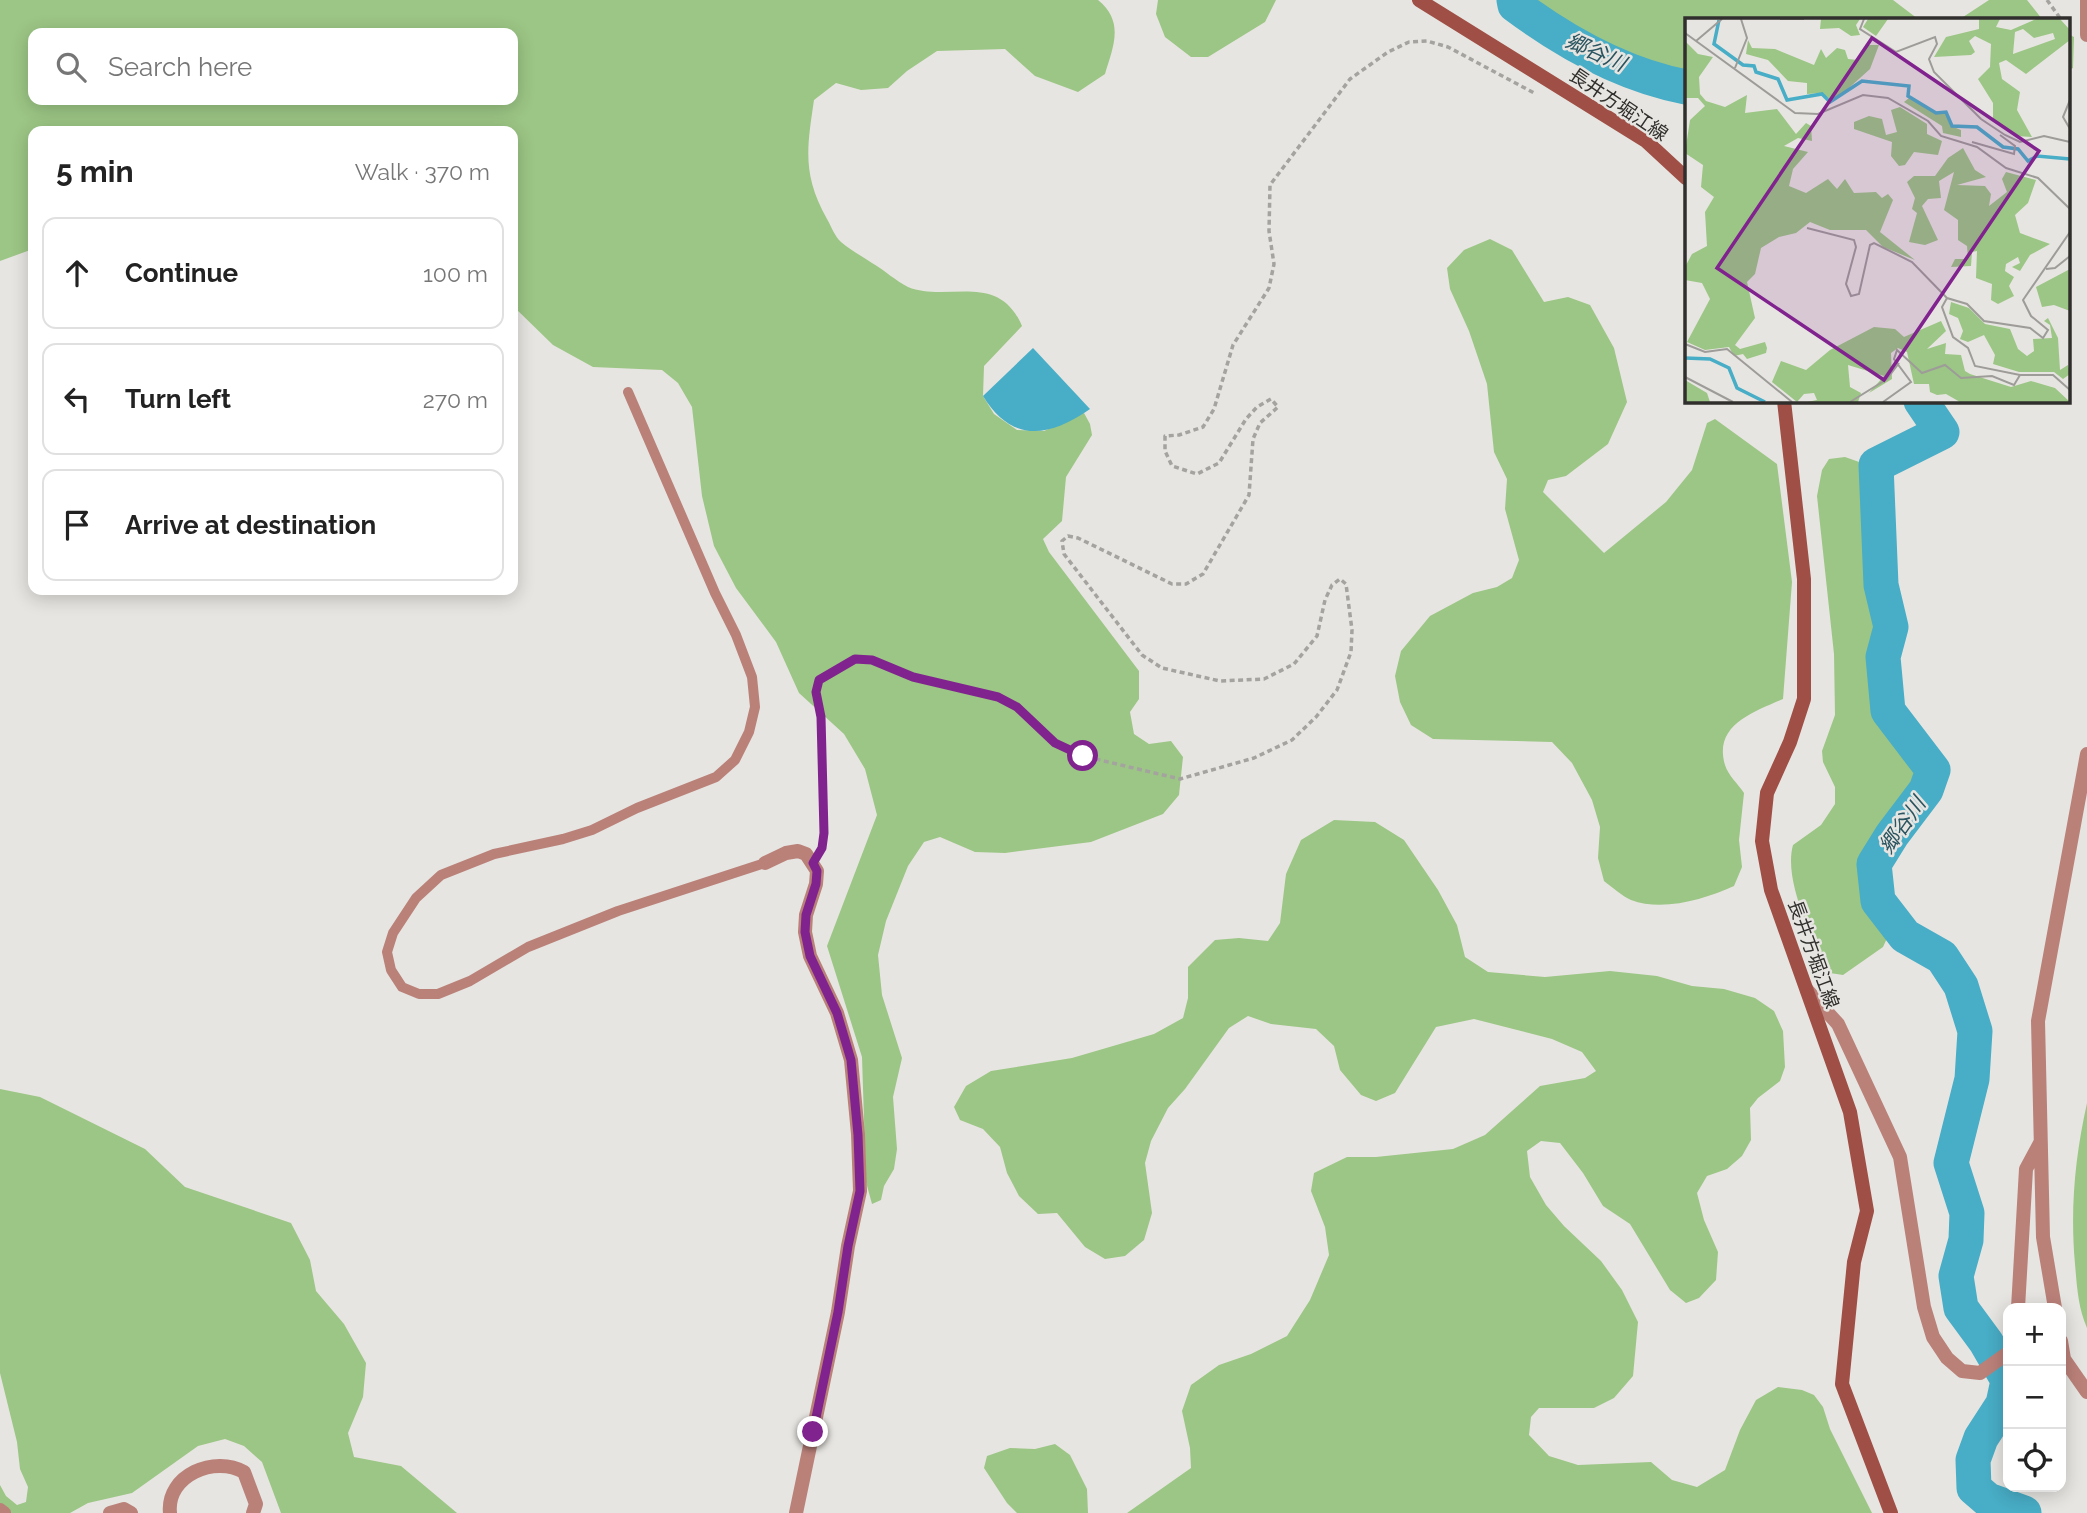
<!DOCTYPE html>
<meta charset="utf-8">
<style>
body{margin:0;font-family:Raleway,"Noto Sans JP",sans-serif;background:#f2f2f2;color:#222}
.controls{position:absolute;right:21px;bottom:21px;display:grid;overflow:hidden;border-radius:14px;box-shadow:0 4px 18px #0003}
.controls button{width:63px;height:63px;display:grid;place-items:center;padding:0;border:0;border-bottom:2px solid #e0e0e0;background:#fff;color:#222;font:35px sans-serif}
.stop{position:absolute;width:21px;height:21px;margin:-16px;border:5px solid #81238e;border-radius:50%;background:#fff}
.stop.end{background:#81238e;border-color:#fff;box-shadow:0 2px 7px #0008}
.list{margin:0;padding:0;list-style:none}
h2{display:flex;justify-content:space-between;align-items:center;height:91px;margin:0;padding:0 28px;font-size:30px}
h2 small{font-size:23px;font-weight:400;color:#767676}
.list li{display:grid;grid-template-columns:46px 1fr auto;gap:21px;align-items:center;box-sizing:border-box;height:112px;margin:0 14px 14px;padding:0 14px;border:2px solid #e0e0e0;border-radius:14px}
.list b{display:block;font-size:26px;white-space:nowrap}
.list em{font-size:23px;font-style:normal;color:#767676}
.icon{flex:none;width:38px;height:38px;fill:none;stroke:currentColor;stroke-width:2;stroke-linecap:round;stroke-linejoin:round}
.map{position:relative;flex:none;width:2087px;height:1513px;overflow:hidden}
.search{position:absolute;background:#fff;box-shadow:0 4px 18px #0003;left:28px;top:28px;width:490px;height:77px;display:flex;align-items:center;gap:18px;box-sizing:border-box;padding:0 24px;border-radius:14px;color:#767676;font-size:26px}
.panel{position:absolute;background:#fff;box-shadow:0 4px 18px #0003;left:28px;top:126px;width:490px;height:469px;border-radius:14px}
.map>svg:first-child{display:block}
.forest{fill:#9cc685;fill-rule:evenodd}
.water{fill:#48adc6}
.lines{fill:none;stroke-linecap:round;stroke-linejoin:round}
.river{stroke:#48adc6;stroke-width:35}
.path{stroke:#a4a39f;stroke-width:3.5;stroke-dasharray:5 3.5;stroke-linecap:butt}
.service{stroke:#ba8179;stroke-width:10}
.minor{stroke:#ba8179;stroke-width:14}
.secondary{stroke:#9f4f45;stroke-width:14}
.route{stroke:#81238e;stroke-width:9}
.labels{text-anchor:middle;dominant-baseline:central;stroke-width:5;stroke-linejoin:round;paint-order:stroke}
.street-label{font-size:19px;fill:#302f2d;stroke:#e7e5e1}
.water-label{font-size:21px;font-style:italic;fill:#295460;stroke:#e7e5e1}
.inset-river{fill:none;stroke:#48adc6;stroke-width:3.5}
.inset-road{fill:none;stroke:#9e9c99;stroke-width:2}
.view{fill:#81238e;fill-opacity:0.15;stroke:#81238e;stroke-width:3.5}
.inset-edge{fill:none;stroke:#302f2d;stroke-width:3.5}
</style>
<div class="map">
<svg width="2087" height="1513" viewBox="0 0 2087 1513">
<rect width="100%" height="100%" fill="#e7e5e1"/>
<!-- forest -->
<path class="forest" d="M0,0H1098C1125,22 1113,47 1105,74L1078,92L1035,76L1005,49L937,51L907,71L888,88L861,90L836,83L814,100C807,148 802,174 827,219C831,226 835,237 841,242C850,250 862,256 872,263C884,270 896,281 908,287C947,303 998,270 1022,326L984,366L983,396L994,414L1017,430L1044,431L1084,413L1090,424L1092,435L1066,477L1062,521L1043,539L1049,552L1139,671V699L1130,712L1134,734L1149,744L1171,741L1183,757L1179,795L1163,814L1091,842L1005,853L975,852L940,837L924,842L908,866L886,921L878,955L882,995L902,1058L893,1097L897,1149L894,1169L884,1186L881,1200L872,1204L866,1182L862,1057L827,946L877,815L865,769L844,734L799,693L776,642L736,588L714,546L702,496L692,407L678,383L662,370L593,367L553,345L513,306V131H33V249L0,261ZM33,33H513V100H33Z
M1158,0H1276L1265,22L1208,57H1191L1165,37L1156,14Z
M1535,0H1893L1918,19H1686V74L1592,45L1563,28Z
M1989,0H2027L2042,19H1960Z
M2068,34L2074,37L2073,68L2068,71Z
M1490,239L1512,250L1544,302L1568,297L1590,305L1614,348L1627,402L1608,444L1566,476L1548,480L1543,492L1604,553L1666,502L1692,470L1707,423L1715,419L1777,464L1792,582L1783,699C1754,712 1713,725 1725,765C1728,775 1738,784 1744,793L1739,840L1742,867L1734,886C1705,899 1663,912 1631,900C1622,896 1612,887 1604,881L1598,858L1600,827L1592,800L1572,763L1552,742L1433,739L1411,725L1400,702L1395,676L1401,651L1430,616L1473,593L1497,587L1512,578L1519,560L1505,509L1507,479L1494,452L1487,384L1469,331L1450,289L1447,268L1464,250Z
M1845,457L1862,463L1870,477L1878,586L1886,626L1880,657L1885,713L1929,772L1923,788L1887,833L1871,862L1875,903L1884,921L1888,936L1883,947L1843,975L1830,973C1813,941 1783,881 1793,845L1821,825L1835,804V787L1823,762L1822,751L1835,715L1834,654L1817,496L1822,470L1829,459Z
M1334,820L1375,822L1404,840L1438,890L1457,925L1465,957L1488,972L1545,977L1610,971L1657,976L1692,986L1724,989L1755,998L1774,1011L1783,1031L1785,1067L1780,1081L1758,1098L1750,1108L1751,1140L1742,1156L1727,1169L1707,1176L1697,1193L1704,1220L1718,1252L1716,1280L1699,1298L1686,1303L1670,1290L1630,1224L1603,1206L1583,1173L1560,1143L1541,1141L1527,1151L1530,1177L1546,1205L1564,1226L1601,1261L1622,1290L1638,1322L1633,1376L1614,1398L1594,1408H1539L1531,1417L1529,1435L1549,1456L1578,1465L1651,1462L1672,1480L1697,1487L1725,1470L1740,1430L1756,1400L1778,1387L1802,1390L1814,1395L1823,1407L1830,1429L1872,1513H1127L1191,1468L1190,1448L1182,1411L1191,1385L1219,1365L1251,1354L1287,1336L1310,1300L1329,1255L1325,1227L1311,1191L1314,1173L1347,1157H1376L1453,1149L1485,1135L1540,1086L1585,1078L1596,1071L1582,1052L1552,1039L1474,1019L1436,1027L1395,1093L1376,1101L1361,1095L1340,1070L1334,1046L1316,1029L1271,1024L1248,1016L1229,1028L1185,1089L1168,1108L1151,1141L1145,1163L1152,1213L1144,1240L1125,1256L1105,1259L1085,1247L1057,1213L1038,1214L1019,1196L1007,1173L1000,1147L983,1129L960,1120L954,1107L966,1086L991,1071L1072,1058L1154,1034L1183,1018L1188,998V967L1215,940L1239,938L1268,941L1280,923L1286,874L1301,840Z
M0,1089L40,1097L145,1149L185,1187L291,1223L310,1260L316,1291L344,1324L366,1363L363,1397L348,1433L354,1457L401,1466L457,1513H281L262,1462L244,1446L225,1439L198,1446L132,1493L88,1503L70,1513H0V1485L6,1496L17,1505L26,1502L28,1487L20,1469L17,1442L0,1373Z
M2087,1103V1328C2078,1307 2077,1287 2075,1264C2070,1209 2075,1157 2087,1103Z
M1055,1444L1070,1455L1087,1489L1088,1513H1017L1007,1503L984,1468L987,1456L1010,1448L1035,1449Z"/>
<!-- water -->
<path class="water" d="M1033,348L1090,409C1048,438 1012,443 983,396Z"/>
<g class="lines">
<!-- river -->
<path class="river" d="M1514,0L1515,5C1566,43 1623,75 1686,87
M1921,401L1942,432L1876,465L1881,585L1891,627L1883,657L1888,711L1933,770L1926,790L1892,835L1874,864L1878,901L1905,936L1942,957L1961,986L1975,1031L1972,1079L1951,1163L1967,1213L1966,1240L1956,1276L1961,1308L1986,1342L2008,1380
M2008,1381L2003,1404L1981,1438L1973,1460L1974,1488L1988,1500L2024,1513"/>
<!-- path -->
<path class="path" d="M2047,0L2060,18L2064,19
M822,847L824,803L821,717L816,692L819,680L855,659L872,660L913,677L998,697L1017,707L1055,743L1083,756L1180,779L1254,758L1292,740L1316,717L1337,690L1351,652L1352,630L1346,584L1340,579L1332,585L1325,600L1317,636L1294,664L1264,679L1220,681L1162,668L1142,655L1064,554L1062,541L1068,536L1078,538L1172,584H1186L1203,574L1249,495L1253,439L1260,423L1278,407L1271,399L1257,407L1246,419L1219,463L1197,474L1172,466L1165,451V436L1179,435L1203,427L1214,409L1233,345L1269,288L1274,264L1269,231L1270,185L1350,79L1388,52L1409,42L1427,41L1448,47L1536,94"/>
<!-- service -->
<path class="service" d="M628,392L715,593L736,635L752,677L755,707L749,732L735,760L716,777L637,808L592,830L563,839L494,854L441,875L416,898L393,933L387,952L391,970L402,987L419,994H438L470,981L528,947L618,911L765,863"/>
<!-- minor -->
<path class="minor" d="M2087,0V35
M765,863L786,853L798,851L806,854L817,871L816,884L806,915L805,932L810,956L837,1013L851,1060L858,1134L860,1191L848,1246L838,1312L796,1513
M1807,990L1838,1024L1900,1157L1924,1307L1933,1337L1947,1358L1962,1371L1980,1373L2008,1353
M2018,1308L2026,1169L2040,1143
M2055,1308L2043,1237L2038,1021L2087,754
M2061,1341L2064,1359L2087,1392
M0,1510L4,1513
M110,1513L124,1509L131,1513
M170,1513C166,1475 215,1455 244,1472L256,1504L253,1513"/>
<!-- secondary -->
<path class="secondary" d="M1419,0L1646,141L1686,178
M1784,401L1804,579V699L1790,742L1767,793L1762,841L1771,890L1850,1112L1867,1211L1854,1262L1842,1384L1891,1513"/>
</g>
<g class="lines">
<!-- route -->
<path class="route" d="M813,1432L838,1312L848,1246L860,1191L858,1135L851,1060L837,1013L810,956L805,932L806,915L816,884L817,871L813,863L822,848L824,833L821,717L816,692L819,680L855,659L872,660L913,677L998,697L1017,707L1055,743L1083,756"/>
</g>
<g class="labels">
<!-- street labels -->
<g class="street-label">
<text transform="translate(1619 104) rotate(34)">長井方堀江線</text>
<text transform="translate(1814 954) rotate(70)">長井方堀江線</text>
</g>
<!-- water labels -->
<g class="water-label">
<text transform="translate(1596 52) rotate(24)">郷谷川</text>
<text transform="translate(1902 825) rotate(-55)">郷谷川</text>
</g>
</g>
<!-- overview -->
<g transform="translate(1685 18)">
<rect width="385" height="385" fill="#e7e5e1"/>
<path d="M136,1H175L171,7L175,17L166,18L154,10L135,11ZM183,1H203L191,18L178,9ZM294,1H315L311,9L326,12L351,1H375L385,12V22L341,56L321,42L314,45L317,61L335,74L332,92L347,119L331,118L308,101V85L293,61L305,49L306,26L290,18L284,23L290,34L286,37L249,39L261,19L294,11ZM338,11L349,20L368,15L370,21L328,36L330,14ZM63,22L67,30L90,31L129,47L136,31L141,40L152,30L160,32L163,41L173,42L183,27H194L185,51L155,78L145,81L136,75L122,76V65L103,63L83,42L61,36ZM0,23L13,36L28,39L14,59L15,76L21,83L40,89L62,77L60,95L92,91L111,116L121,105L126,108L127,123L113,120L99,128L123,134L108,151L104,168L121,175L143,161L152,171L160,161L169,175L191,174L197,180L203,176L208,182L195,214L230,242L198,229L181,212H145L125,204L111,215L94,219L76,230L70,256L62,264L70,300L50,327L55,331L80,324L82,330L81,335L62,341L58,336L49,338L44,329L20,332L2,324L25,281L17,265L0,262V249L7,236L22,228L20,194L29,179L16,169L18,147L0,135L5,102L20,88L13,80H0ZM224,80L251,95H260L266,108L276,112V119L258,115L257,108L219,84ZM215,89L242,106V116L257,123L253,137L229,134L220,147L214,148L206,138L207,124L169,111V104L184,98L197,101L201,117L212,114L206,92ZM278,130L290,152L301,159L272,167L300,168L306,176L304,188L322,174L317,161L321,154L351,162L343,185L330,197L335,215L365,226L345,237L335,253L327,249L335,245L333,239L321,246L320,253L329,259L324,268L329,278L313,286L306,282L307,266L291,260L292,233L287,234L286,248L266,249L270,241H283L282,228L273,222V202L259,192L269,154L254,163L256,180L243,181L237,188L253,222L240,227L224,224L232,195L227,191L230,180L222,164L229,158H250L263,140ZM385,251V293L369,287L357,289L351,269ZM266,284L284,290L300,306L325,311L333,331L342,338L349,333L348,321L367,320L365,307L359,303L363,300L373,320L375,352L383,347L385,356L378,361L369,354H334L308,346L310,337L299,317L283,324L275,321L278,313L273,300L264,296ZM256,303L261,313L242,331L261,325L260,336L276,337L280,353L285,356L326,369L346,363L370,370L385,384H275L261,376L252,377L245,374L244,366H229L222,334L213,330L206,335L207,361L184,375L199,358L163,347L165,369L176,375L173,384H122L132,382L129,375L119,376L112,384L87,364L96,343L121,352L145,332L189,309L210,311L219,319ZM0,362L22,375L25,384H0Z" fill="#9cc685" fill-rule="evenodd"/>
<path class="inset-river" d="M34,2L29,26L58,47L69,48L71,54L93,61L102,82L137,76L145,84L177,63L224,68L223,78L251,95L261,94L267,108L292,109L318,129L333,131L343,143L352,138L385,141M0,340L25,341L44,350L52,370L80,384"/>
<path class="inset-road" d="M95,1H119M179,1L175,11L211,34L250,19L252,26L244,41L249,54L296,101L320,117L335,124L359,118L385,124M0,15L110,95L133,96L178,77L203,80L243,103L256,118L292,129L321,150L353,160L385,191M11,23L37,1M50,50L62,20L56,1M385,82L378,99L385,111M287,124L329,136L330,128L315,117M122,210L169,222L171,229L161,266L166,278L174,276L185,227L189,225L227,244L262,280L282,286L299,303L345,310L358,320L363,312L346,298L338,282L385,214M361,251L370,250L385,238M262,280L257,289L268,319L283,330L290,348L335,357H368L385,372M0,326L20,334L42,331L107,384M0,359L48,384M165,384L202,361L214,345M198,384L226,364L209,341L212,332L237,355L260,347L276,360L307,358L329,367L335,357"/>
<path class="view" d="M187,20L354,133L199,362L32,250Z"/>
<rect width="385" height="385" class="inset-edge"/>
</g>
</svg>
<div class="controls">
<button>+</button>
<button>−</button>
<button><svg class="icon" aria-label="locate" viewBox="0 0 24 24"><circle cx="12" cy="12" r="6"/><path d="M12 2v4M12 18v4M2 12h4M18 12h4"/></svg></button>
</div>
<div class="stop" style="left:1083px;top:756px"></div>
<div class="stop end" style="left:813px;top:1432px"></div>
<div class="search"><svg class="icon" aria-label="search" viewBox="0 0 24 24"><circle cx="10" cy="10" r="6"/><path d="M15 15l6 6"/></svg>Search here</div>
<section class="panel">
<h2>5 min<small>Walk · 370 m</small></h2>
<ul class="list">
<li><svg class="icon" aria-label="ahead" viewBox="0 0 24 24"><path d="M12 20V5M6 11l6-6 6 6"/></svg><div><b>Continue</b></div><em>100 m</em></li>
<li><svg class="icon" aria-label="left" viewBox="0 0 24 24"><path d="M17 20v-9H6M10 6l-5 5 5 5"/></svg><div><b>Turn left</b></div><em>270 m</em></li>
<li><svg class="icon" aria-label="arrive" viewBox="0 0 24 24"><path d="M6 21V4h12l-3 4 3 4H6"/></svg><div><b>Arrive at destination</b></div></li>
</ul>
</section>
</div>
